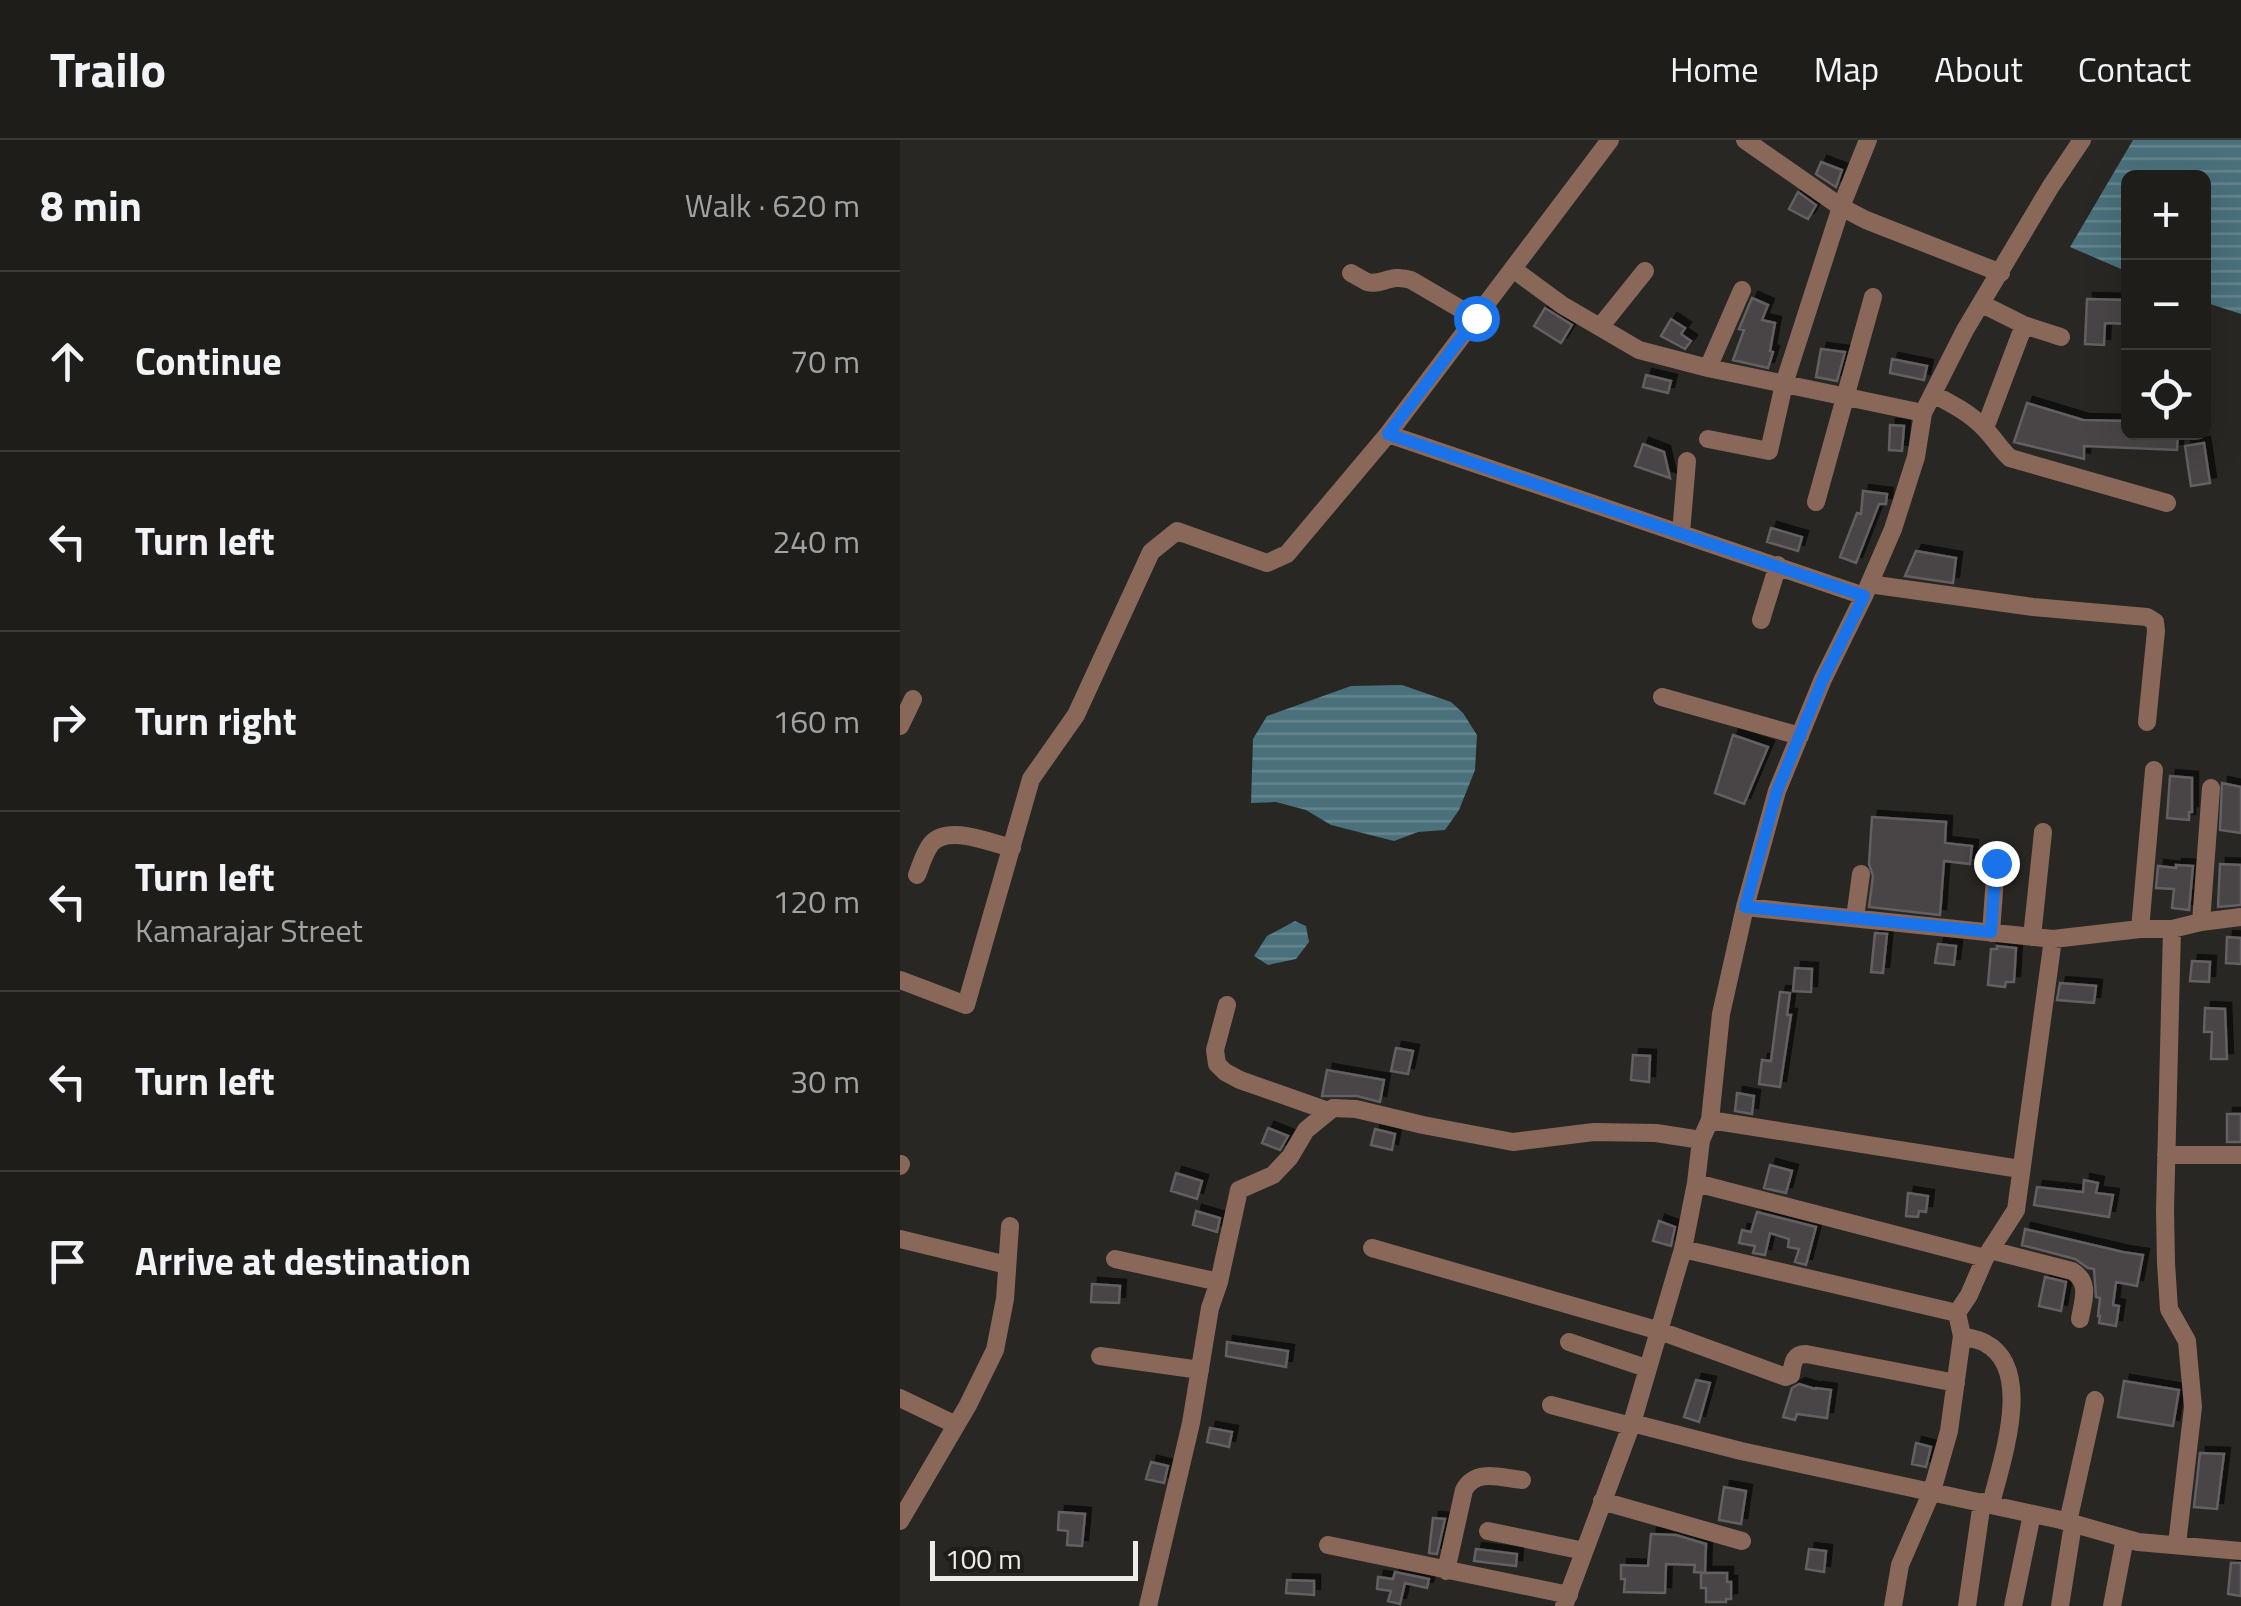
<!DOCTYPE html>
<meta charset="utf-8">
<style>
body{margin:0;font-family:"Titillium Web",sans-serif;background:#262623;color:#f1f3f6}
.controls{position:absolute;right:30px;top:30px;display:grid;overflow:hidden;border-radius:15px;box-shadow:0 10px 40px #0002}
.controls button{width:90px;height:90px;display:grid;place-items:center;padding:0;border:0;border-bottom:2px solid #3c3b39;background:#1e1d1a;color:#f1f3f6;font:50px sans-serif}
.scale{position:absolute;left:30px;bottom:25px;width:208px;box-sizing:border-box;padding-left:10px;border:5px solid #edece9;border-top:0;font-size:28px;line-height:35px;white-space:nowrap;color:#edece9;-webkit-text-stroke:8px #1f1d19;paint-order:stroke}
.stop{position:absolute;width:30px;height:30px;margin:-22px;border:8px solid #1a73e8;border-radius:50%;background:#fff}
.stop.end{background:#1a73e8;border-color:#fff;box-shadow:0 2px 10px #0008}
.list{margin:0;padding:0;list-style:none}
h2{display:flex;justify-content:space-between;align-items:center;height:130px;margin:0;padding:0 40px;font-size:42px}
h2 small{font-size:32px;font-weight:400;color:#a1a2a2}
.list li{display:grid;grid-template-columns:65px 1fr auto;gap:30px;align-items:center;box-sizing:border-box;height:180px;padding:0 40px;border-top:2px solid #3c3b39}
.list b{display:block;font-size:38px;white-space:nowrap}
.list p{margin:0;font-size:32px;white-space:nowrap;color:#a1a2a2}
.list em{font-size:32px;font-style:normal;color:#a1a2a2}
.icon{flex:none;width:55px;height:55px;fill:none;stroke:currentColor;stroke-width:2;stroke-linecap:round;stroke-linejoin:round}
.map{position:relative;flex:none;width:1341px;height:1466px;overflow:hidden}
header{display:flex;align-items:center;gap:60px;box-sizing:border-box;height:140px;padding:0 50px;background:#1e1d1a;border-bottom:2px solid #3c3b39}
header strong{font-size:48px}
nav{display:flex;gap:55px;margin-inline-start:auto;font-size:35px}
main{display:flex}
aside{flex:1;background:#1e1d1a}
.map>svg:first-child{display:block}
.water{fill:url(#water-rules)}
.building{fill:#484447;stroke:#635f62;stroke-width:2.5;filter:url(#shadow)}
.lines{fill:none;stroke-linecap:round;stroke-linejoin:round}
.minor{stroke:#89685a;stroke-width:18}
.route{stroke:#1a73e8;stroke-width:12}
</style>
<header>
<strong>Trailo</strong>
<nav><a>Home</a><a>Map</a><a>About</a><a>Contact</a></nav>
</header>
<main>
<aside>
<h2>8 min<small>Walk · 620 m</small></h2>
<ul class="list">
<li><svg class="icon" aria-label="ahead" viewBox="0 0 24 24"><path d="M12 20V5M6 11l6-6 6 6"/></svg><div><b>Continue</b></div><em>70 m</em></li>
<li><svg class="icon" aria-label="left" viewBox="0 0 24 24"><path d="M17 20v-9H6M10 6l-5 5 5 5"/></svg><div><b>Turn left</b></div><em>240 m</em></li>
<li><svg class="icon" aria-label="right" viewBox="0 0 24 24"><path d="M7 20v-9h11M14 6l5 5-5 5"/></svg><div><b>Turn right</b></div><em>160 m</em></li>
<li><svg class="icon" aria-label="left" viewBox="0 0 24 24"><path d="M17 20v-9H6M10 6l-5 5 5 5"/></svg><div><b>Turn left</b><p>Kamarajar Street</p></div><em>120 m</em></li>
<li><svg class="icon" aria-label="left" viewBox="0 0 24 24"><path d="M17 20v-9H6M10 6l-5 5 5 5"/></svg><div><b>Turn left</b></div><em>30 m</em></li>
<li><svg class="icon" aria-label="arrive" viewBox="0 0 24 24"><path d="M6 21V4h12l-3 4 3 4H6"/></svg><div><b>Arrive at destination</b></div></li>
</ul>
</aside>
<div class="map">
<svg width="1341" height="1466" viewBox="0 0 1341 1466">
<defs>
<pattern id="water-rules" width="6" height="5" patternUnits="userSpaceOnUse" patternTransform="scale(2.5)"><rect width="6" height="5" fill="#49707b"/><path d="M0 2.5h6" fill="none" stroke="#64858e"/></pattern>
<filter id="shadow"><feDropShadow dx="6" dy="-6" stdDeviation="0" flood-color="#0009"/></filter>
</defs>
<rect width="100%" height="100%" fill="#282723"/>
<!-- water -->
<path class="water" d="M1233,0H1341V174L1304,162V38H1228V132L1170,107Z
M502,545L551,562L563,573L577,595L575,630L559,670L545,690L518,692L494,701L431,685L406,670L376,662L351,663L353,599L367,576L451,546Z
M395,781L406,786L409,802L396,819L368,825L354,816L367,796Z"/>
<!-- building -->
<path class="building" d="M921,22L942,30L936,47L916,34Z
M898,52L916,65L908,79L889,69Z
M852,158L868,165L862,180L875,183L870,211L873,212L868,228L833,220L844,190L839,189Z
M1187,159L1228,160V184L1205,183L1204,205L1185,204Z
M645,168L672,185L661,203L634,186Z
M771,179L785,188L781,194L791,201L785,209L761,196Z
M921,209L945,212L937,241L916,237Z
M992,219L1027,226L1024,240L990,233Z
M746,235L771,241L768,253L743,247Z
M1127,263L1183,280L1228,281V292H1278L1277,310L1184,306V319L1114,302Z
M990,285L1004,286L1002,311L989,310Z
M1304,303L1310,343L1291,346L1285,306Z
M743,304L764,312L770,338L735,326Z
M963,351L987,354L986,364H979L956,423L940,417L957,373L961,374Z
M871,388L902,397L898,411L867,402Z
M1016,411L1056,418L1053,443L1005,436Z
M833,595L868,607L844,664L815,653Z
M1270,636L1292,638V672H1289V680L1267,678Z
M1322,643L1341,647V693L1320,690Z
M972,677L1046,682L1045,703L1072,706L1070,724L1044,721L1040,775L969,767L973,736L969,724Z
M1320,724L1341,725V765L1318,767Z
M1276,725L1293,726L1289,770L1272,768L1274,749L1256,748L1258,726L1276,728Z
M975,793L987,794L983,833L971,832Z
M1327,797L1341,798V824L1326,823Z
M1038,804L1056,806L1054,825L1035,823Z
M1097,806L1116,808L1114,842H1106L1105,847L1088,845L1091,809H1097Z
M1292,821L1310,822L1309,842L1290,841Z
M895,828L912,829L911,852L893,851Z
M1160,843L1196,846L1194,863L1157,860Z
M880,852L890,853L887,875H891L880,947L859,944L862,920L871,921Z
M1305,868L1325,869L1327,919H1311L1312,892H1304Z
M496,908L513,911L508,934L491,931Z
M733,915L750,916L749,942L731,940Z
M427,930L484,940L480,962L457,956H422Z
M837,953L854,956L852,974L835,971Z
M1327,974H1341V1002H1327Z
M368,988L388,996L380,1010L362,1003Z
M475,989L495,994L492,1010L471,1005Z
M870,1025L892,1031L886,1053L864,1048Z
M276,1033L302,1041L297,1059L271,1051Z
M1184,1040L1198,1043L1196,1053L1213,1055L1209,1077L1134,1065L1137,1047L1183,1052Z
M1008,1053L1028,1056L1026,1072L1019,1071L1018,1077L1006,1076Z
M296,1071L320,1078L317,1092L293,1085Z
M857,1072L916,1087L906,1125L895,1122L899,1109L888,1107L889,1099L870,1093L865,1115L853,1113L855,1106L839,1103L842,1090L851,1092Z
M759,1081L775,1087L771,1106L753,1101Z
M1125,1089L1223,1112L1243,1115L1237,1146L1216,1142L1213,1165L1219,1166L1216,1186L1199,1183L1200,1176H1198L1200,1158L1196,1157L1194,1129L1188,1128L1175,1119L1122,1105Z
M1145,1137L1166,1142L1161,1171L1139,1166Z
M192,1144L220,1146L219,1163L191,1162Z
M327,1202L388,1211L386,1227L326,1216Z
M796,1240L810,1243L799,1282L784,1277Z
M1224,1241L1279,1250L1273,1286L1218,1277Z
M899,1244L915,1249L916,1248L931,1250L927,1278L897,1274L895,1280L883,1277L892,1248Z
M310,1288L332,1292L329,1307L307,1302Z
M1016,1303L1031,1307L1026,1327L1012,1324Z
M1300,1313L1324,1314L1317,1369L1294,1367Z
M251,1322L268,1326L264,1343L246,1339Z
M824,1347L846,1351L841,1384L819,1380Z
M159,1372L185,1374L182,1406L167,1405L168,1391L158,1390Z
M533,1378L545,1379L537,1414L529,1413Z
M751,1394L776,1395L806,1404L805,1433L794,1432L795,1425L766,1424L765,1453L724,1452L725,1439H721V1425L748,1426Z
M576,1409L617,1414L616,1426L574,1421Z
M909,1409L926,1411L924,1432L906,1429Z
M1331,1423H1341V1456L1328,1454Z
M495,1432L529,1439L527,1448L505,1443L500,1464L488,1461L491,1451L477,1449L478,1437L493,1439Z
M801,1433H827V1442H831V1459H826V1462H806V1448H801Z
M387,1440L414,1441V1455L386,1453Z"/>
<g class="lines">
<!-- minor -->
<path class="minor" d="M968,0L941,67L966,80L1101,133
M613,129L662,165L739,210L808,228L1023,273
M451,133C453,134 465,141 467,142C482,146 490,133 511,140L576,178
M1082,164L1124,185L1161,197
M700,187L745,131
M808,228L842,150
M1033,254C1050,263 1068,272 1082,286C1093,296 1099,308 1110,318L1267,363
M1085,288L1124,185
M488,294L964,456
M808,299L869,311L884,244L941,67L845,0
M916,362L973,157
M781,393L787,321
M969,444L1133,467L1247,477L1255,482L1256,491L1247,582
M861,480L878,425
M762,557L900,596
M0,586L13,559
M17,735C21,725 24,713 31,704C48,684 90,703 112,708
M845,767L1153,799L1240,789H1272L1301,782L1341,777
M955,778L961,734
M1301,782L1311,648
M1240,789L1254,630
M1272,789L1265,1070L1266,1123L1269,1169L1287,1201L1293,1267L1277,1404
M1091,793L1096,723
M1132,797L1143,692
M0,840L66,865L131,639L176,575L251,412L277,391L367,423L387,414L488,294L710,0
M327,865L315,910L317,924L325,932L340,940L428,971
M810,980L1120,1029
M1266,1015H1341
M0,1026L1,1024
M796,1043L1085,1118
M0,1099L107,1125
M472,1108L760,1191L886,1237L891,1235C893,1223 893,1214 906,1214L1056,1243
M783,1109L1057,1173
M1090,1110L1172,1131C1191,1142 1183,1161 1180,1179
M215,1119L319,1142
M1062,1196C1069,1198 1078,1199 1085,1203C1135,1229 1101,1322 1091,1364
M669,1202L746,1228
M200,1216L300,1230
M0,1258L56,1285
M651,1265L731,1286
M732,1283L841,1311L1161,1380L1238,1402L1341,1411
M702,1361L842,1401
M0,1381L68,1265L95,1210L105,1159L110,1086
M1168,1382L1195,1260
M588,1391L684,1411
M428,1405L669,1455
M546,1431L564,1350C576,1328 601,1338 622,1340
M248,1466L291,1283L310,1168L319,1142L339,1050L373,1035L390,1017L406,990L433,968L456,969L523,985L613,1002L694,992L756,993L801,1000
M664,1466L732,1283L783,1109L796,1043L801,1000L810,980L821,874L845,767L877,651L923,539L964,456L993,389L1016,317L1023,273L1065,190L1151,46L1182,0
M993,1466L1000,1425L1032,1351L1049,1291L1062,1196L1057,1173L1069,1155L1085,1118L1116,1070L1153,799
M1067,1466L1082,1362
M1113,1466L1132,1374
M1160,1466L1173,1384
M1212,1466L1225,1398"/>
</g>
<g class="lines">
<!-- route -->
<path class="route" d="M576,178L488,294L964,456L923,539L877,651L845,767L1091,792L1096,723"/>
</g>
</svg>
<div class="controls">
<button>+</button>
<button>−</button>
<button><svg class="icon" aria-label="locate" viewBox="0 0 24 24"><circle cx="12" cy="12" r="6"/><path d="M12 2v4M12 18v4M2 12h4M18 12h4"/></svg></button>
</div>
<div class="scale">100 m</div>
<div class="stop" style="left:576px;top:178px"></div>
<div class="stop end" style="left:1096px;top:723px"></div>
</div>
</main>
